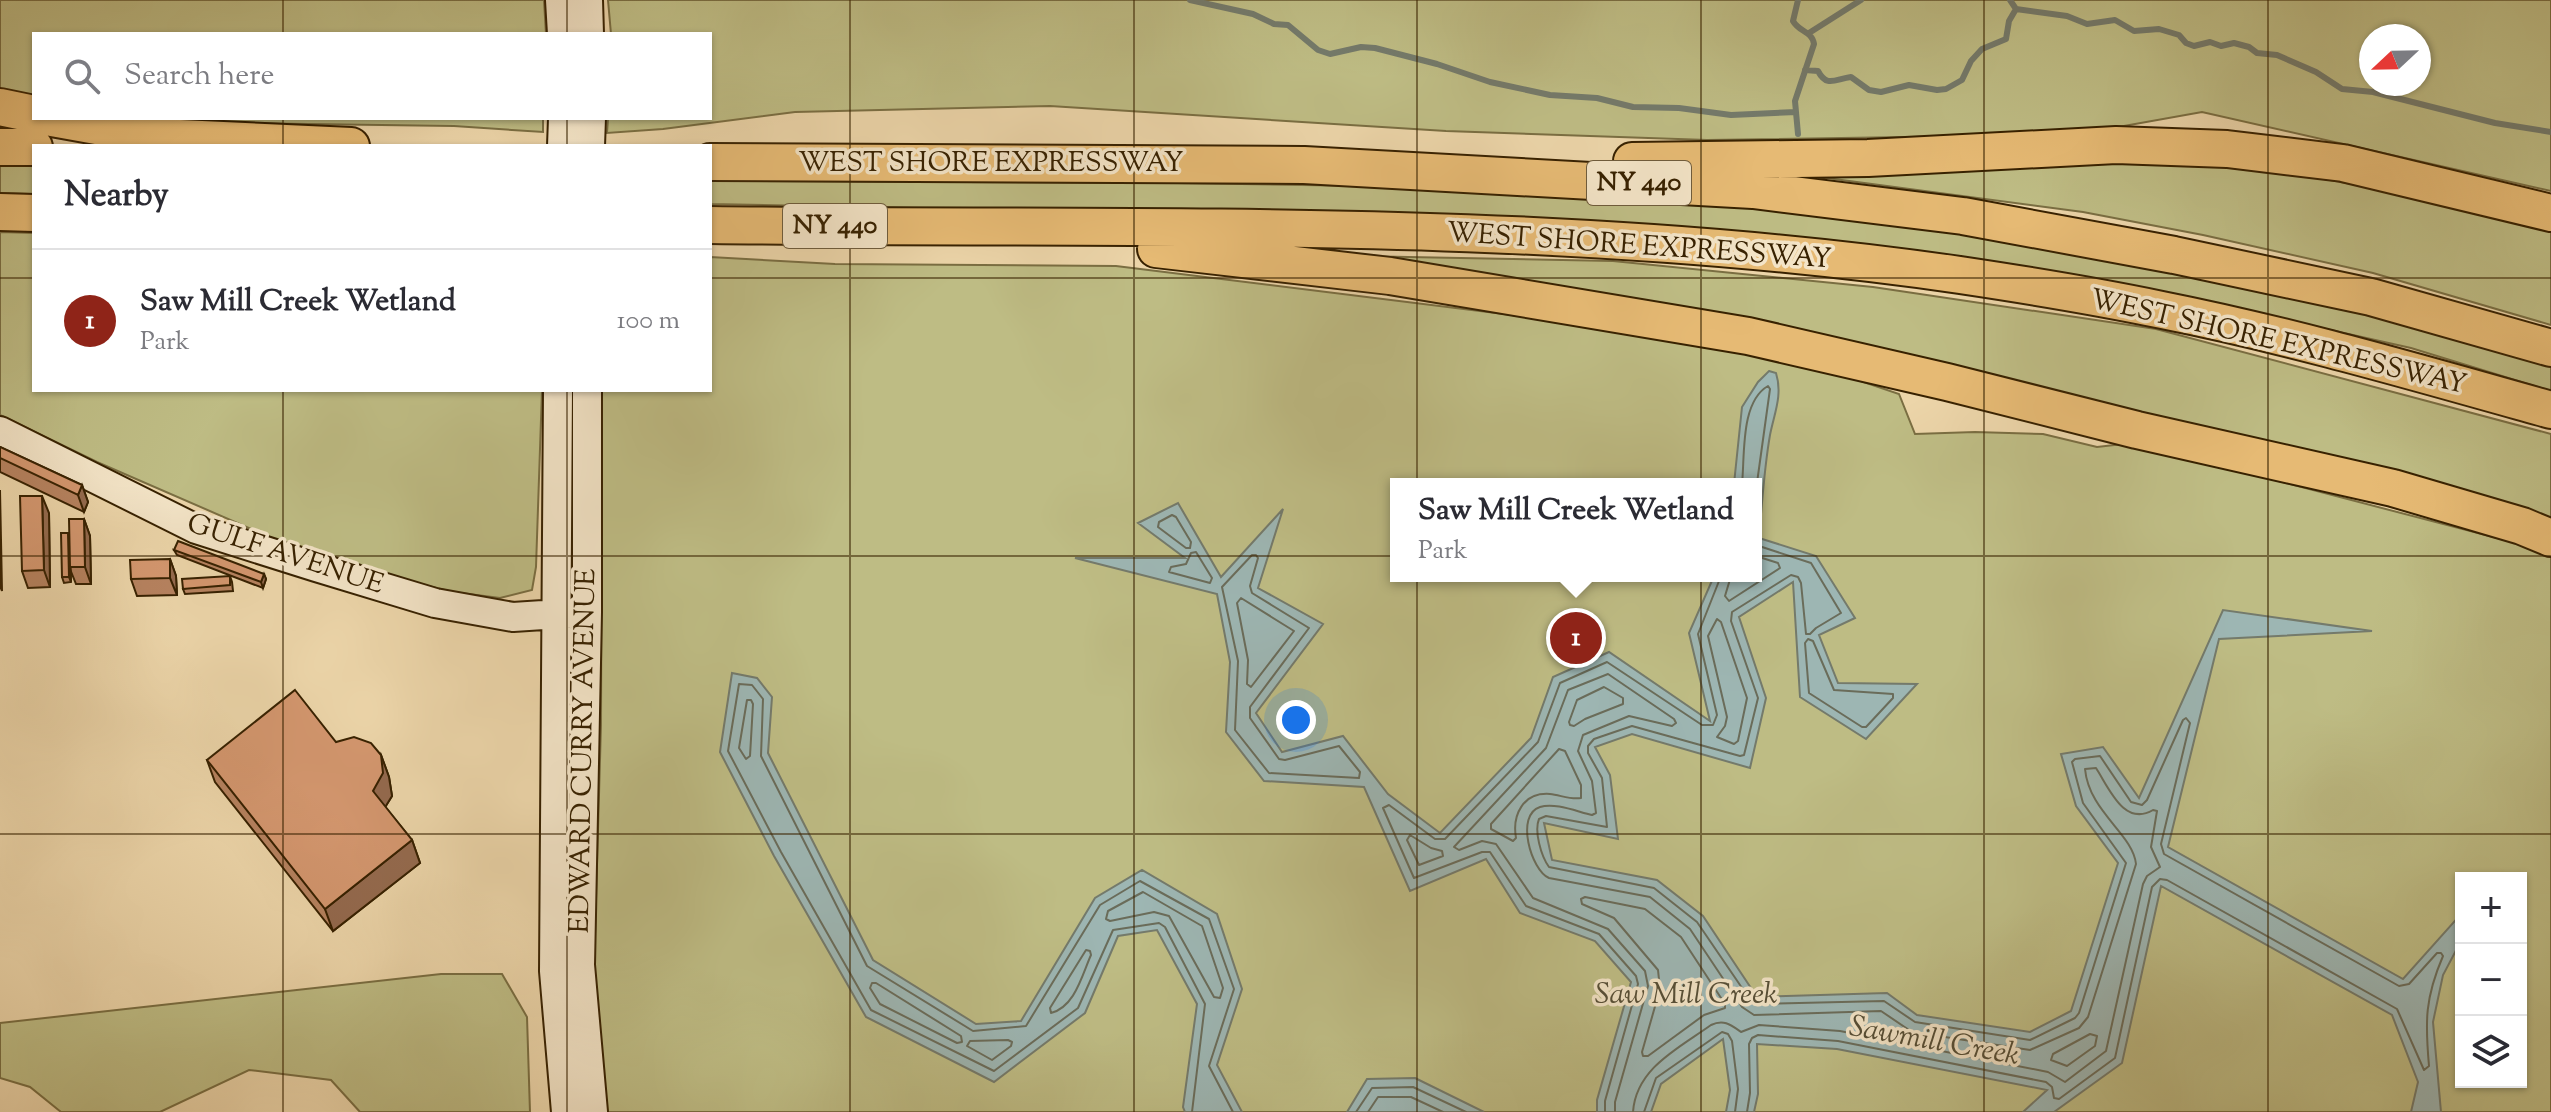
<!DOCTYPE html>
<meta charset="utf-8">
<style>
body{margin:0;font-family:"Sorts Mill Goudy",serif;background:#f2f2f3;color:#2b2b33}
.controls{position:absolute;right:24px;bottom:24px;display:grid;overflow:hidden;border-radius:0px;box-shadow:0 2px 6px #0004}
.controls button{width:72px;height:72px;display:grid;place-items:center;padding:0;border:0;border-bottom:2px solid #e1e1e2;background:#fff;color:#2b2b33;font:40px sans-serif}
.compass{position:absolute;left:2359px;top:24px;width:72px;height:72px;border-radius:50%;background:#fff;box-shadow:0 2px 6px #0004;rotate:248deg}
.you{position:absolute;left:1296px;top:720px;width:28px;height:28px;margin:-20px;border:6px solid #fff;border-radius:50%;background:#1a73e8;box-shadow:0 0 0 12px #1a73e833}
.badge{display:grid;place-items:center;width:52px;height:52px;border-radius:50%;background:#8f2418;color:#fff;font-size:26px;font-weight:700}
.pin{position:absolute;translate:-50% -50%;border:4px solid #fff;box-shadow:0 2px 8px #0006}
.popup{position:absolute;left:1390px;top:478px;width:372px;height:104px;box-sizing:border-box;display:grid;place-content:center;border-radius:0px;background:#fff;filter:drop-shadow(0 2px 6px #0005);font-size:26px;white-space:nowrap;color:#7c7c81}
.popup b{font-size:30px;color:#2b2b33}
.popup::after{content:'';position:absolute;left:50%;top:100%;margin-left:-16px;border:16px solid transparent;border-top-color:#fff}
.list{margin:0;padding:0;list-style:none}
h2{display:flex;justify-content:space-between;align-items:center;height:104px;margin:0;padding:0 32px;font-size:34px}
h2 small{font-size:26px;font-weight:400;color:#7c7c81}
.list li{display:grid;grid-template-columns:52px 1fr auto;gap:24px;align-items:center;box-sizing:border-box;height:144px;padding:0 32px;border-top:2px solid #e1e1e2}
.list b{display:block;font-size:30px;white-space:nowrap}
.list p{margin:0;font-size:26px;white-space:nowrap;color:#7c7c81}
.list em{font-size:26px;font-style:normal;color:#7c7c81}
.icon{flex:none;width:44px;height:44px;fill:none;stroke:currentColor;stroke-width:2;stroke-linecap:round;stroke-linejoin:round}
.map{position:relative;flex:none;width:2551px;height:1112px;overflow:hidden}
.search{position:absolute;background:#fff;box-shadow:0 2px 6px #0004;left:32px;top:32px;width:680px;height:88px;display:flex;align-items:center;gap:20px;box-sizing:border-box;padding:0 28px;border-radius:0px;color:#7c7c81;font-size:30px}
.panel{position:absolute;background:#fff;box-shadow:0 2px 6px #0004;left:32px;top:144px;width:680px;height:248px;border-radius:0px}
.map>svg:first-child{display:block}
.green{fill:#bebc84;stroke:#7a6e42;stroke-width:2;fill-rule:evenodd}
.water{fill:#9db6b3;stroke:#747a6b;stroke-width:2}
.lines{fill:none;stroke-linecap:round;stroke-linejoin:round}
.shore{stroke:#6a6c5a;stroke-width:2}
.stream{stroke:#747a6b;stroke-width:6}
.secondary-casing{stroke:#372100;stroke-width:32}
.highway-casing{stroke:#372100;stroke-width:40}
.secondary{stroke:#f3e4c7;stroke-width:28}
.highway{stroke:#e6ba74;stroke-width:36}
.wall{fill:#b6825f;stroke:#372100;stroke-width:2}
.shaded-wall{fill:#946a4e;stroke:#372100;stroke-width:2}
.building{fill:#d4976f;stroke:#372100;stroke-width:2}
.grid{fill:none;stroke:#372100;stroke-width:2;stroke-opacity:0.55}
.labels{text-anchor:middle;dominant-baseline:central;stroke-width:7;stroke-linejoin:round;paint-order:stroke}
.shield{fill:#f3e4c7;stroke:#6f5c3c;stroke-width:2}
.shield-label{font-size:26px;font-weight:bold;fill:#372100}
.street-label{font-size:28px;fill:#372100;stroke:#f3e4c7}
.water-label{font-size:30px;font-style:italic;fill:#564e36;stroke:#f3e4c7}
</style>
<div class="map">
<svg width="2551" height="1112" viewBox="0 0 2551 1112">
<rect width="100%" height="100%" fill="#ecd5a9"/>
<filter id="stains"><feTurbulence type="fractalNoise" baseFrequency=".0025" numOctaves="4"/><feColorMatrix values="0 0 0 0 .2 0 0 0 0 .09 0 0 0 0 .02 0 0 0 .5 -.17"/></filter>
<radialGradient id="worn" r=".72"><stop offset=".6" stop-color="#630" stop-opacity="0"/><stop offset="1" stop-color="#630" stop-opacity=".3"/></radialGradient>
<!-- green -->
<path class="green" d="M0,0H544L546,34H34V106L0,96Z
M608,0H2551V191L2202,112L2096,131L1968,136L1707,140L1446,131L1050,106L795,112L663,129L607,133L608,118H710V34H611ZM2371,36H2419V84H2371Z
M124,118H543V132L454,126L153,122Z
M2221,160L2368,187L2551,229V325L2373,273L2203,235L2083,212L1789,173Z
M0,165L34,166V194L0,193Z
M710,178L751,181L1179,183L1429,187L1764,205L1965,232L2176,274L2411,323L2551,362V391L2411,348L2169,294L1567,221L710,204Z
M0,232L34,233V390H542L536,567L532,590L500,598L453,592L325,561L97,462L0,415Z
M1356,256L1613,261L1873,287L2156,329L2551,434V523Z
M710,257L835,264L1116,266L1641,331L1840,374L1899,394L1915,434L1975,432L2043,434L2097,447L2132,443L2551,552V1112H607L594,969L601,725L602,390H710ZM1396,484H1756V576H1396ZM2461,878H2521V1082H2461Z
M441,974H502L527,1017L530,1112H360L331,1080L249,1070L160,1112H61L30,1087L0,1078V1023Z"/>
<!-- water -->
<path class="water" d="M1769,371L1776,373C1783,395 1774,414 1770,435C1764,469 1762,504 1759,538L1816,556L1855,618L1819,635L1838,683L1917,684L1866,739L1800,697L1793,582L1739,617L1766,698L1750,768L1632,734L1595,747L1610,775L1618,839L1544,823L1552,860L1657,880L1703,916L1757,997L1887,993L1917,1015L2030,1032L2071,1011L2118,863L2076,806L2061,754L2103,747L2139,798L2223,610L2372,631L2219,639L2168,847L2403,979L2461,914V941L2443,975L2433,1022L2441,1112H2411L2418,1082L2392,1015L2161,886L2122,1063L2054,1112H2023L2047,1090L1837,1049L1757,1044L1758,1094L1754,1112H1726L1730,1090L1723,1039L1661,1084L1651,1112H1597V1100L1631,982L1595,941L1520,913L1486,859L1410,891L1364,787L1264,781L1226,732L1230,662L1217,594L1075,558H1185L1138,523L1178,503L1221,577L1283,509L1258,588L1323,624L1256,713L1282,752L1343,736L1388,794L1440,833L1531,738L1553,677L1609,652L1710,721L1689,633L1714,576H1756V484H1734L1742,407L1758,382Z
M732,673L757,678L772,697L768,753L873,960L976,1024L1021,1021L1095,898L1142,870L1217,914L1242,989L1217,1065L1242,1112H1185L1183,1107L1197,1004L1157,930L1118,936L1085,1013L994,1082L866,1017L774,856L720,752Z
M1415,1078L1484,1112H1347L1367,1079Z"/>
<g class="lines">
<!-- shore -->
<path class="shore" d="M1742,484C1745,456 1740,402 1768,386L1770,389L1756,490
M1172,515L1176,517L1191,542L1190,548H1186L1158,527L1159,522Z
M1196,552L1212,578L1210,583L1169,572L1171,567L1186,564L1191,553Z
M1252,555H1256L1258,558L1250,586L1252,593L1309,628L1250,707V718L1279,759L1285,760L1339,746L1360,772L1359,778L1269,773L1235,730L1238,661L1222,587Z
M1731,576L1725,596L1729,601L1780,568L1778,563L1756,556
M1241,598L1294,631L1251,687L1247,684L1248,660L1237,603Z
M1717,619L1721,622L1747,698L1738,741L1734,744L1717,737L1725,726L1727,717L1708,636Z
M1808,639L1813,641L1834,690L1893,694V698L1866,727H1862L1809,693L1805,643Z
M1604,687L1623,698V704L1585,719L1574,726L1570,725L1569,722L1577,700Z
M747,700H751L753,704L750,756L746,759L739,748Z
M1559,749L1565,751L1581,785V798C1571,800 1560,795 1550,794C1523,792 1512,815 1516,838L1513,841L1491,829V824Z
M1410,835L1431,848L1442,851L1443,856L1419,865L1407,840Z
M1143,892L1202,926L1223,988L1220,998L1214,997L1169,916L1154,912L1110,921L1106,919L1108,911Z
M1585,897L1645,909L1681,937L1725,1004V1008L1704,1015L1648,1056H1643L1642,1052L1660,989L1658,970L1614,918L1582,904L1581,899Z
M1086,950L1090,951L1091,955C1082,975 1075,1007 1051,1013L1050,1008Z
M872,983H876L961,1036L962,1042L957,1043L880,1004L870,988Z
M2090,1034L2097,1036L2095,1046L2067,1066L2051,1060L2053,1054Z
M1008,1040L1012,1042L1011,1046L992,1060L967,1046L970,1041Z
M1192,1112L1205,1004L1165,927L1159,923L1113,930L1078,1008L994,1071L871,1010L781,852L728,751L739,684L752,685L763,699L761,756L867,966L973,1031L1026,1026L1100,905L1140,881L1209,919L1234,989L1209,1066L1233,1112
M1356,1112L1372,1088L1413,1087L1466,1112
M1368,1112L1378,1097H1411L1443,1112
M1605,1112V1101L1638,984L1636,976L1599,934L1526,906L1490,852H1482L1414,878L1383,808L1389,805L1435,839H1445L1538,742L1560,683L1607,662L1702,725H1713L1717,715L1698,634L1721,576
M1615,1112V1102L1648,986L1645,971L1608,929L1533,898L1496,844L1482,841L1459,850L1454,847L1546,748L1568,690L1608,674L1674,719L1676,723L1672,726L1629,716L1583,735L1578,751L1592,781L1596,813L1592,815C1578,812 1555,802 1540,807C1515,815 1531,870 1549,878L1650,897L1690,929L1742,1007L1754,1015L1881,1011L1912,1032L2030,1050L2079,1028L2088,1017L2136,864C2133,834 2089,812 2085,769L2096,768C2109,788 2124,827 2153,810L2157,811L2151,847L2160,867L2147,876L2143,884L2106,1051L2065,1082L2048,1072L1840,1031L1759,1025L1741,1032C1731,1025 1724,1019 1711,1025C1679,1048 1636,1068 1633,1112
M1644,1112L1656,1078L1722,1032L1728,1034L1732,1041L1738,1089L1735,1112
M1747,1112L1750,1093L1749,1044L1752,1038L1758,1035L1838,1041L2046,1082L2052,1087L2054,1098L2059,1099L2115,1058L2152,887L2160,879L2167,880L2397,1009L2424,1070L2429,1066C2425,1021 2425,998 2443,956L2441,953H2437L2409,984L2399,986L2164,854L2161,844L2190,723L2186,718L2183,720L2147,800L2142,805L2131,802L2100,756L2075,759L2072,762L2083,803L2126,863L2079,1013L2075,1018L2030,1040L1915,1022L1884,1001L1753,1004L1697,922L1654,888L1549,867C1541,856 1534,831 1539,819L1546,816L1607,827L1602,778L1588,753V746L1594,739L1632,726L1740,756L1744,755L1758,698L1731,621L1732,612L1791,575L1798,577L1801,583L1806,634H1810L1816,628L1841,613L1811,563L1756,545"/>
<!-- stream -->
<path class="stream" d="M1190,0L1253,14L1274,24L1288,25L1318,50L1330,54L1361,47L1375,48L1437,64L1490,82L1550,95L1597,98L1633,107L1679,108L1731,115L1796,112
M1798,0L1793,21C1799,32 1812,31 1814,44L1795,101L1798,134
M2010,0L2016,9L2067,16L2087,24L2115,20L2134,31L2159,29L2179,35L2186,43L2194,46L2210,42L2221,46L2234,43L2249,47L2257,53L2277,55L2316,72L2342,89L2373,92L2495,123L2551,132
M1809,33L1861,0
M1805,70L1818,71C1827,88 1835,79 1851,77L1869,90L1881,92L1909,85L1937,90L1946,89L1962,80L1971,61L1982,49L2006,39L2009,21L2016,9"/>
<defs>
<path id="secondary" d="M560,0L562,34
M588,0L589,34
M562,146L563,118
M590,146L591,118
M558,390L554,971L566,1112
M587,390V612L580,965L593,1112
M0,431L196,529L316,567L435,603L513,617L574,613"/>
<path id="highway" d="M0,107L34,114
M52,118L158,137L351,146
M0,147H34
M1632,161L1868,158L2116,145L2227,149L2343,163L2551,213
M710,162L1304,165L1753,190L1963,216L2174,255L2371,297L2551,348
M0,212L34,213
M710,225C1126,230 1546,215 1960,275C2027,285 2095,296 2162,310C2293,336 2422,374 2551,410
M1156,249L1390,276L1748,336L1947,382L2137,430L2393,488L2522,526L2551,538"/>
</defs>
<!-- secondary casing -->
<use href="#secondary" class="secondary-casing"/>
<!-- highway casing -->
<use href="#highway" class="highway-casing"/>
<!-- secondary -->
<use href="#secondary" class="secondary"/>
<!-- highway -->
<use href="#highway" class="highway"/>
</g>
<!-- wall -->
<path class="wall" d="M0,447L82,485L88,502L84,512L0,472Z
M49,513L50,587L28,588L22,571Z
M84,519L90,536L91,584H76L70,569L71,582L64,583L62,577L69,537Z
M174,550L264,574L266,579L263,588L177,555Z
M170,559L176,576L177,595L137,596L131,579Z
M230,576L232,582L233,591L185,594L183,589Z
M336,742L381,755L389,777L392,796L385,807L412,840L420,863L333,931L215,782L207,760Z"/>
<!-- shaded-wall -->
<path class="shaded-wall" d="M82,485L88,502L84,512L78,495Z
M0,490L2,591L0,586Z
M42,496L49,513L50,587L44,570Z
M84,519L90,536L91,584L85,567Z
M68,533L70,539L71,582L69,577Z
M170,559L176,576L177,595L170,578Z
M264,574L266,579L263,588L261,582Z
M381,755L389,777L392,796L381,814L373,791Z
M412,840L420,863L333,931L325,909Z"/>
<!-- building -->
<path class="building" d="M0,447L82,485L78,495L0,458Z
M20,496H42L44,570L22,571Z
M69,519H84L85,567H70Z
M61,533H68L69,577H62Z
M178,541L264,574L261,582L174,550Z
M170,559V578L131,579L130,560Z
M230,576V585L183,589L182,579Z
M295,690L336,742L354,737L371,743L381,755L383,773L373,791L412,840L325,909L207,760Z"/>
<!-- grid -->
<path class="grid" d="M283,0V34M567,0V34M850,0V1112M1134,0V1112M1417,0V1112M1701,0V1112M1984,0V1112M2268,0V1112M283,118V146M567,118V146M0,278H34M710,278H2551M283,390V1112M567,390V1112M0,556H2551M0,834H2551"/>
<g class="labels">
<!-- shield labels -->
<g class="shield">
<rect x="1587" y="161" width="104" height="44" rx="6"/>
<rect x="783" y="204" width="104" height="44" rx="6"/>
</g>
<g class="shield-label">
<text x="1639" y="183">NY 440</text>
<text x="835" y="226">NY 440</text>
</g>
<!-- street labels -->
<g class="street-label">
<text x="991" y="164">WEST SHORE EXPRESSWAY</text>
<text transform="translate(1639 247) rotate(4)">WEST SHORE EXPRESSWAY</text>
<text transform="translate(2278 343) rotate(13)">WEST SHORE EXPRESSWAY</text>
<text transform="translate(285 555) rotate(18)">GULF AVENUE</text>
<text transform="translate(584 751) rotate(-89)">EDWARD CURRY AVENUE</text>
</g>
<!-- water labels -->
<g class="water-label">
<text x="1686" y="995">Saw Mill Creek</text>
<text transform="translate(1934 1042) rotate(10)">Sawmill Creek</text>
</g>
</g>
<rect width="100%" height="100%" filter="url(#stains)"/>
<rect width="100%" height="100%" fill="url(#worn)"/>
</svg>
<div class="controls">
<button>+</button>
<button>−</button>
<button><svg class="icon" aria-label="layers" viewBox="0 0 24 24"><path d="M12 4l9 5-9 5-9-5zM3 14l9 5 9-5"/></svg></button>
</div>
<svg class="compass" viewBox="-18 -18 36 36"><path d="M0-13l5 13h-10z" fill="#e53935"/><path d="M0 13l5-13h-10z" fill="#7c7c81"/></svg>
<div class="you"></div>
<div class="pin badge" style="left:1576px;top:638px">1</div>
<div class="popup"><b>Saw Mill Creek Wetland</b>Park</div>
<div class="search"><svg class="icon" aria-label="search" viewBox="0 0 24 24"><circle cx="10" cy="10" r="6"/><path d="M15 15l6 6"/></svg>Search here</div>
<section class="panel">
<h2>Nearby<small></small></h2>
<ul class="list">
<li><span class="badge">1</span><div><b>Saw Mill Creek Wetland</b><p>Park</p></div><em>100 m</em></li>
</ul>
</section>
</div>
